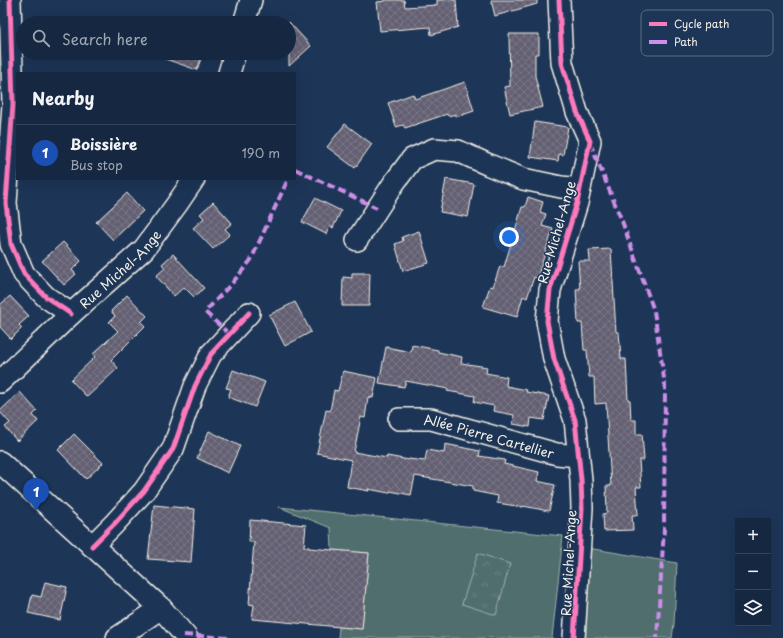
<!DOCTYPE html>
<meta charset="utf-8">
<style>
body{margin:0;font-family:"Playpen Sans",sans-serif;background:#1f3048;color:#f1f3f6}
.controls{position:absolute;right:12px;bottom:12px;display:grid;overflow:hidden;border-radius:0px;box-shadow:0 4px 16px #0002}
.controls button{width:36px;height:36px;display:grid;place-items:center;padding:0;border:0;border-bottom:1px solid #35445a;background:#162841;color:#f1f3f6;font:20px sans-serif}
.you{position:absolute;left:509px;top:237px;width:14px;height:14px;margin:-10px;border:3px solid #fff;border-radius:50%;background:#1a73e8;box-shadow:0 0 0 6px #1a73e833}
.badge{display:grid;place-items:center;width:26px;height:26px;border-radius:50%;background:#db2777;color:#fff;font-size:13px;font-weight:700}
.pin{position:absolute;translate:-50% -33px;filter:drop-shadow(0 1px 2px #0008)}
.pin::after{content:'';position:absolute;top:21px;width:14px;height:12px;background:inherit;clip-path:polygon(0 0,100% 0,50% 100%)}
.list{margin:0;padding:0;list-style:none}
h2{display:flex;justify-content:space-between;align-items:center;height:52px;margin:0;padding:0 16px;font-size:17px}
h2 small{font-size:13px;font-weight:400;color:#9ea6b1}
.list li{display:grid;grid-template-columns:26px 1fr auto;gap:12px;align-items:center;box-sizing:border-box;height:56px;padding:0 16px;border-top:1px solid #35445a}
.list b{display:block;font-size:15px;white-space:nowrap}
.list p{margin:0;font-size:13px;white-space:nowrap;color:#9ea6b1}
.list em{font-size:13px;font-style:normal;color:#9ea6b1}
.icon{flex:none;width:22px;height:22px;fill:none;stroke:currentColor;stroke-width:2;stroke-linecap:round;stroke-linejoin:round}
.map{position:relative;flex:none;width:783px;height:638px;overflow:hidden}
.search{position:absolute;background:#162841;box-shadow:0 4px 16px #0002;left:16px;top:16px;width:280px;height:44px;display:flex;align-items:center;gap:10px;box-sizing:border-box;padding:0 14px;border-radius:22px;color:#9ea6b1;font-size:15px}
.panel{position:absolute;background:#162841;box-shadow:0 4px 16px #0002;left:16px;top:72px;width:280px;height:108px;border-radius:0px}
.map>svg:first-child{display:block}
.green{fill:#506e6d;stroke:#a2b0aa}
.park{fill:url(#park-tufts);stroke:#a2b0aa}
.building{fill:url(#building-cross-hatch);stroke:#f4f1e8}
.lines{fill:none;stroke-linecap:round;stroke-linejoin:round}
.minor-casing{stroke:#f4f1e8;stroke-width:24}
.minor{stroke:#1d3557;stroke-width:21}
.quiet{stroke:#ce8fe9;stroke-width:4;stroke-dasharray:8 4;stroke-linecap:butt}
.cycleway-casing{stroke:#1d3557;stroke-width:8}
.cycleway{stroke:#fd7abc;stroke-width:5}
.labels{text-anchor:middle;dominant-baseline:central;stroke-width:3;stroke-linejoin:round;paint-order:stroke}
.street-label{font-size:13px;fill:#f4f1e8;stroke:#1d3557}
.key{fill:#1d3557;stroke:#5e6d82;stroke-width:1}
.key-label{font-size:11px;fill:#f4f1e8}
</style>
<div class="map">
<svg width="783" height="638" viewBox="0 0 783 638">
<defs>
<pattern id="park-tufts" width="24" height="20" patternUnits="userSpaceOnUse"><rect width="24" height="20" fill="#506e6d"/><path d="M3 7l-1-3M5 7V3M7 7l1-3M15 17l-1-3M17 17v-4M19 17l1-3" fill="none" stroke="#6a8382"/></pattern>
<pattern id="building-cross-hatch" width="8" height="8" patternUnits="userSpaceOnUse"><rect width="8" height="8" fill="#646073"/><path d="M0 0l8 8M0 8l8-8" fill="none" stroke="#7b7787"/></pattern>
</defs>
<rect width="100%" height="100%" fill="#1d3557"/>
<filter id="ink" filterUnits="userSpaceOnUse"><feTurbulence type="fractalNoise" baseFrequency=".025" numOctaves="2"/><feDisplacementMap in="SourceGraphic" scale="8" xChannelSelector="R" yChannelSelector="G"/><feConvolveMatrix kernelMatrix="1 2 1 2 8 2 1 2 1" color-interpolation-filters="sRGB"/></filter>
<g filter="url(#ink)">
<!-- green -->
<path class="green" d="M279,507L563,536L552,638H338L339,627L362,629L369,553L332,550L331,528Z
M588,548L677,563L674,624L672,638H582Z"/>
<!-- park -->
<path class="park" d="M478,553L510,564L496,615L462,604Z"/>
<!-- building -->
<path class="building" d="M385,0H404L405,7L437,5V0H456L458,27L431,35L430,27L380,31L377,2L385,1Z
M491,0H537V4L495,16Z
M289,22L311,46L289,66Z
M509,34H539V54H535V76L543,107L510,114L504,87L510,86Z
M155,53H203L197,70L154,55Z
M465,82L474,111L456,117V114L448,116L447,114L405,128L403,125L396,127L388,103L413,94L415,99Z
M535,122L568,127L563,155L559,154L558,161L530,157Z
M345,124L372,144L355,168L327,147Z
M446,179L474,184L468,217L440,212Z
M127,193L143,211L113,240L96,222Z
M528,197L543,202L540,212L546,214L542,226L553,229L537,278L534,277L527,298L523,296L517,317L483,307L490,286L493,287L500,266L504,267L522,207H525Z
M315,198L341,211L333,228L330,226L326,234L302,222Z
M213,202L232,223L225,229L230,234L213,249L193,228L204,218L200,214Z
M419,231L429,263L403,271L395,244L403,241L402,237Z
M63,242L81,261L72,270L76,274L64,285L42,261Z
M611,249L616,332H619L621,359H626L628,400H630L631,420H636V434H642L644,460H639L641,487H636L638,515H632L633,530L604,531L603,514L607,513L606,486H611L606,403L595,404L594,377H589L587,350H584L582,323H578L576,289H580L578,261H590L589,250Z
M173,254L204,288L194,297L184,287L174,296L156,276L165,268L162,264Z
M352,273H370L369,306H342L343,277L352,278Z
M127,295L147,316L141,322L145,326L111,360L118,368L87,397L71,380L95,357L93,354L118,331L109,322L115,316L111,311Z
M10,296L29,316L19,325L22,328L11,339L0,327V305Z
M295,302L311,332L285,346L269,315Z
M412,345L438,350V352L462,357L461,363L487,367L486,373L507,377L506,386L527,390L526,392L549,396L544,420L531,418L530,427L513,424L514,415L493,411L494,406L474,402L475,396L447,391L448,389L406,381L404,387L379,383L386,347L411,352Z
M233,370L265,382L255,407L228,397L231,389L226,388Z
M343,371L377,378L373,398L368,397L365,418L361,417L354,452L387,458V456L409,460V459L425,461L427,450L444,453L445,444L480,451L479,456L505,460L504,464L539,472L537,481L555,485L549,511L523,506V507L497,503L498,496L473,491V486L415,476L411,495L390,491L389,493L368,489L369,491L347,487L351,460L317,453L326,410L330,411L334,390L338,391Z
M20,392L37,411L33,415L38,421L17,441L5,427L10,423L0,412V411Z
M209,431L240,446L228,473L197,458Z
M74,434L103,463L86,479L58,450Z
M154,505L195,509L191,562L148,559Z
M250,520L306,525L304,547H309V548L369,553L362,629L252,619L254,605L249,604L254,542H249Z
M45,582L67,587L60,620L28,613L32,595L41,597Z"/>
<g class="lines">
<defs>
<g id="minor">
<path d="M10,0L13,104L6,203L11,244L24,274L46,297L71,314"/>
<path d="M559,0L562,63L577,112L590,141L577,203L550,290L547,321L554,359L575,420L581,480L582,508L574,638"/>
<path d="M244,23L251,0"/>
<path d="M229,73L235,53"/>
<path d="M357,240L394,183L412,159L434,149L458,151L489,165L523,179L561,187L580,189"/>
<path id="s1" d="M0,382L71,314L144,249L177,204L194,179"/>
<path id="s2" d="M399,419H431L557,454L578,456"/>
<path d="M0,462L161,608L187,638"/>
<path d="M92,546L114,524L144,491L173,449L195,386L211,354L249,313"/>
<path d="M117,638L161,608"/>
</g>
</defs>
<!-- minor casing -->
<use href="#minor" class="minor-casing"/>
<!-- minor -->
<use href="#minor" class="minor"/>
<!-- quiet -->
<path class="quiet" d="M590,143L622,221L654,311L665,385L664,529L657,638
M295,169L377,208
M229,334L205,312L233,282L251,260L288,179
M184,635L229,638"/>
<defs>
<path id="cycleway" d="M10,0L13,104L6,203L11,244L24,274L46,297L71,314
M559,0L562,63L577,112L590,141L577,203L550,290L547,321L554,359L575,420L581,480L582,508L574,638
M92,546L114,524L144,491L173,449L195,386L211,354L249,313"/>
</defs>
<!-- cycleway casing -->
<use href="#cycleway" class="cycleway-casing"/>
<!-- cycleway -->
<use href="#cycleway" class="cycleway"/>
</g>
</g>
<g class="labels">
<!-- street labels -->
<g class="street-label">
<text transform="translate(556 232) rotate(-74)">Rue Michel-Ange</text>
<text stroke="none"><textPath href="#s1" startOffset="165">Rue Michel-Ange</textPath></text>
<text stroke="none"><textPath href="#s2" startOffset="92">Allée Pierre Cartellier</textPath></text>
<text transform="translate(568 563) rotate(-87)">Rue Michel-Ange</text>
</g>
</g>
<!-- legend -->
<rect x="641" y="10" width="132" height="46" rx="6" class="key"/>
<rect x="649" y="22" width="18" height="4" fill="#fd7abc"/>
<rect x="649" y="40" width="18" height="4" fill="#ce8fe9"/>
<g class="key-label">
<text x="674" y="28">Cycle path</text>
<text x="674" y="46">Path</text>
</g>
</svg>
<div class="controls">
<button>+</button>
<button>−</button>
<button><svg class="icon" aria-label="layers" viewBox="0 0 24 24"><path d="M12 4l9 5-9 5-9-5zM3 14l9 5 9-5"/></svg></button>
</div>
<div class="you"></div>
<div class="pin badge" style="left:36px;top:511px;background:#1a4fb4">1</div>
<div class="search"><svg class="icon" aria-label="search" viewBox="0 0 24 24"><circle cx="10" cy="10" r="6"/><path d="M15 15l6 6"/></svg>Search here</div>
<section class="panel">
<h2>Nearby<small></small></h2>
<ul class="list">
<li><span class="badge" style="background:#1a4fb4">1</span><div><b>Boissière</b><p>Bus stop</p></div><em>190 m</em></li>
</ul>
</section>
</div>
